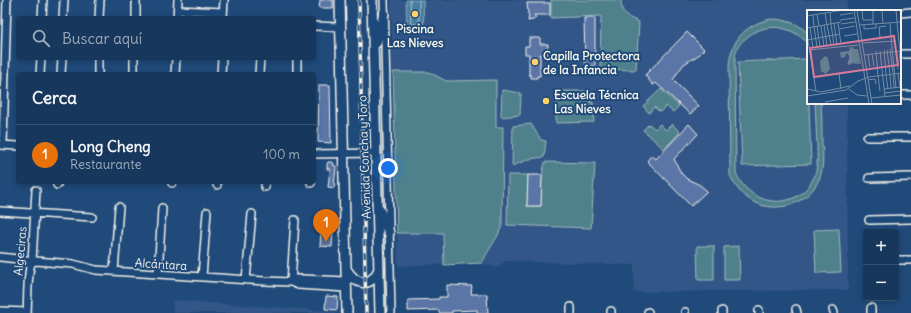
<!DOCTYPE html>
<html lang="es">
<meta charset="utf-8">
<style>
body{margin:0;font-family:Delius,sans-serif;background:#244365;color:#f1f3f6}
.controls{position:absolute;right:12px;bottom:12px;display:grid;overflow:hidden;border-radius:4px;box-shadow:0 2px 6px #0003}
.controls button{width:36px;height:36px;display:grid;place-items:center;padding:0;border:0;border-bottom:1px solid #365272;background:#17385c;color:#f1f3f6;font:20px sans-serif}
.you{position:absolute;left:388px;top:168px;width:14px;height:14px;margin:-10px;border:3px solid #fff;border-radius:50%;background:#1a73e8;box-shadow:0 0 0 6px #1a73e833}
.badge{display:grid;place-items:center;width:26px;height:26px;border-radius:50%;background:#8bbbb9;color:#fff;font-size:13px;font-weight:700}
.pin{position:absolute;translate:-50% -33px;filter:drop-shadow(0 1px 2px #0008)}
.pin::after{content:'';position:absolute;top:21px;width:14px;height:12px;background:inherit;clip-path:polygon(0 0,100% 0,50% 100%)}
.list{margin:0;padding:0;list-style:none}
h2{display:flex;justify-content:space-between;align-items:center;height:52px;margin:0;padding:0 16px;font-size:17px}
h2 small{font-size:13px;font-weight:400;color:#9eacbb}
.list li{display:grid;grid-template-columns:26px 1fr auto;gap:12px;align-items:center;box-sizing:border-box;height:60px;padding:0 16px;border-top:1px solid #365272}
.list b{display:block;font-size:15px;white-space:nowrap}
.list p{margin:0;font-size:13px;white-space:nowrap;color:#9eacbb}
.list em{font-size:13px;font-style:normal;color:#9eacbb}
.icon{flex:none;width:22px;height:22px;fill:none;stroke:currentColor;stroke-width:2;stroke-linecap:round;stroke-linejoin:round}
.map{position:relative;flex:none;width:911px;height:313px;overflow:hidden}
.search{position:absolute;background:#17385c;box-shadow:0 2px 6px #0003;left:16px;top:16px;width:300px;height:44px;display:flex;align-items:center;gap:10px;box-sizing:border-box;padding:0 14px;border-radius:4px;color:#9eacbb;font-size:15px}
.panel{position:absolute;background:#17385c;box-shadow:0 2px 6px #0003;left:16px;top:72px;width:300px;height:112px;border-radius:4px}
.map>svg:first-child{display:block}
.built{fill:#315787}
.green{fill:#50818c;stroke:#a2b9ba}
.water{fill:#467e9f;stroke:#8cacbc}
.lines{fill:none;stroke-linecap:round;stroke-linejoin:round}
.shore{stroke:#aec3cb;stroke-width:1}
.building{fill:#5a75a6;stroke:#f4f1e8}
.minor-casing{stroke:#f4f1e8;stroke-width:10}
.major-casing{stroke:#f4f1e8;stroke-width:12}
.minor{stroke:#1f4a7a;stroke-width:7}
.major{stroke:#1f4a7a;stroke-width:9}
.rail-casing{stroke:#f4f1e8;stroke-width:3.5}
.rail{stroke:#1f4a7a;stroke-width:2;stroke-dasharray:6;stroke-linecap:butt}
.poi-dot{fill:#ffd166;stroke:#1f4a7a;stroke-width:1.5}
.labels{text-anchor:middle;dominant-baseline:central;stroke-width:4;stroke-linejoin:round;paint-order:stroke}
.poi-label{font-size:12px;font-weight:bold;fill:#f4f1e8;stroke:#1f4a7a;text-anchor:start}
.street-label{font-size:12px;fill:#f4f1e8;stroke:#1f4a7a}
.inset-road{fill:none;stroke:#748da6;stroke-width:1}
.view{fill:#d87a9a;fill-opacity:0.15;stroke:#d87a9a;stroke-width:2}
.inset-edge{fill:none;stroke:#f4f1e8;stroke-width:2}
</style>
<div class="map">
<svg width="911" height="313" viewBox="0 0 911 313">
<rect width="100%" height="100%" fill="#1f4a7a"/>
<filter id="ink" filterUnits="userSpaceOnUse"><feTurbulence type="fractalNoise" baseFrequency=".025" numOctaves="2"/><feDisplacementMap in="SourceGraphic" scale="8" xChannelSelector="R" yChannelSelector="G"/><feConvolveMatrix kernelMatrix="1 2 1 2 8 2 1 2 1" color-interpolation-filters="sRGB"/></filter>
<g filter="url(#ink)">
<!-- built -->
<path class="built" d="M391,0H847V11H808V103H847L848,290L634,292V265L505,261L497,268L482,263L398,266Z
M173,300L341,312V313H173Z"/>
<!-- green -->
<path class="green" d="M551,0H621C622,16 626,16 639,22L636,70L600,69L601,16L551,18Z
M771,19C785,19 798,23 808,33V44C792,25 764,21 745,39C741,42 737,47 736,52C735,55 735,60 735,64L736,173C752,211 805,211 816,171C818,163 817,155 817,146C816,132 816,117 815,103H821C822,116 822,130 822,143C823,154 824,166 820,177C809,206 771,217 746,197C739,192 734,184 730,175L729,64C732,39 746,24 771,19Z
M807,59L808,103H809L811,164L742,166L738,62Z
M393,72H429L446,81L496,80V127H503L502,226L497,237L486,255L482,263L444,265L443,233H397Z
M661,89L679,106L673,112L666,106L660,112L654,107L649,113L643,106Z
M502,90L521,93L520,115L501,117Z
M557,91H590V102H593L594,122L556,123Z
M531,124L541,140L546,141L544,157L530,159L512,166L513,126Z
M649,124L655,129L660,124L666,130L672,124L680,132L664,149L643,130Z
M545,162L595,163L591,228L507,225L508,175H528L527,206H541L542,175Z
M839,229L841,272L816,273L814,230Z
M697,246H714V280H698Z
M739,246L740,280H724V247Z"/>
<!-- water -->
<path class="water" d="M406,0H423L424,28H407Z"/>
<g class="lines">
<!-- shore -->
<path class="shore" d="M410,0L411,22L413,24H418L419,22V0"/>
</g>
<!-- building -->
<path class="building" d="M320,0H333V8H319Z
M527,3H550V15H534L536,18L533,20L528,21L529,15L528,14Z
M584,18H595V66H586V63H585Z
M687,32L704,49L700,54L684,64L678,72L673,80L699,106L690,114L656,83L653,85L645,75Z
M529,38H540V44H548L547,55L540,54V76H537V78H531V75H529V54H525V46H529Z
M319,85H330L331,143L318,142Z
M689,124L698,134L674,159L681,173L687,179L700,185L707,191L691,206L647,161L651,156L656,159Z
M328,162H331L334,163L333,165L336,166L334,188L328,187L330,169H327V164Z
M528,175H542L541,206H527Z
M321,229L333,230L332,247L320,246Z
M447,285L472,286L471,294H487L488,313H477V310L452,311V313H439V310L408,311V300L439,299V297H447Z
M326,296L338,297L337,310L325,309Z"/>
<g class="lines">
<defs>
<path id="minor" d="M384,0L391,313
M178,10L223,12
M900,13L911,12
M42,18L43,0
M63,18L64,0
M99,18L100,0
M136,18V0
M177,18L178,0
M223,18L224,0
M314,26L341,27
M900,54H911
M297,58V74
M40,74L41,58
M61,74L62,58
M98,74V58
M134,74V58
M175,74L176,58
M221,74L222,58
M259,74L260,58
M900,95H911
M867,137H911
M0,145L18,146
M3,145L7,0
M314,154L376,153
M869,178L911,177
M172,183V182
M311,183V182
M57,185L58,182
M217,185V182
M265,187V182
M0,211L92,217
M869,220L911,219
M0,257L27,260L32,262
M896,260H911
M32,262L36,261L73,264L96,270L265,281L291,282L298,285L346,288
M114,271L119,207
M158,274L162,208
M202,277L207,212
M246,280L252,214
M291,282L295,220
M291,282L295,279H302L346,281
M571,307V313
M871,308V313
M796,309L797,313
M759,310V313
M833,310L834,313
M0,311L27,312
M611,311V313
M722,311V313
M648,312V313
M685,312V313
M27,313C28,303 27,269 32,262L36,190"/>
<path id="major" d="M340,0L347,313
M372,0L380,313
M376,43L384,13
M379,209L389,233
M346,269C356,285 370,289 379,269"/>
</defs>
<!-- minor casing -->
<use href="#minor" class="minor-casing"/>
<!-- major casing -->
<use href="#major" class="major-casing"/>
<!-- minor -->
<use href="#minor" class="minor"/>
<!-- major -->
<use href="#major" class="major"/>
<defs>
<path id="rail" d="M359,0L366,313"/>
</defs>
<!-- rail casing -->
<use href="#rail" class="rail-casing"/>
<!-- rail -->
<use href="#rail" class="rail"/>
</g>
</g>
<!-- markers -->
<g class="poi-dot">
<circle cx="415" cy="14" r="4"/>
<circle cx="535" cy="62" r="4"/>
<circle cx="546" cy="101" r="4"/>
</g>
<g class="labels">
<!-- poi labels -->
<g class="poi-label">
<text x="415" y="28" text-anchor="middle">Piscina<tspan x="415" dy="14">Las Nieves</tspan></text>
<text x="543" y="55">Capilla Protectora<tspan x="543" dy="14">de la Infancia</tspan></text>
<text x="554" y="94">Escuela Técnica<tspan x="554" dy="14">Las Nieves</tspan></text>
</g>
<!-- street labels -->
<g class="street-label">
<text transform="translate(364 157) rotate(-92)">Avenida Concha y Toro</text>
<text transform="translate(20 251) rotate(-85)">Algeciras</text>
<text transform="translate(161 264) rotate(4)">Alcántara</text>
</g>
</g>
<!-- overview -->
<g transform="translate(807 10)">
<rect width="94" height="94" fill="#1f4a7a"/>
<path d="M46,36L47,39H51L54,54L42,53V46L40,43L38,47L34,48L33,42L42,41ZM18,46L21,48L23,59L19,64L14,61L13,51Z" fill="#50818c"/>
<path class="inset-road" d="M47,0L62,94M50,0L65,94M55,0L56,10H66M66,0V14M75,0L76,14M89,0L90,12M23,2L24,14M18,3L20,15M10,4L12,16M6,5L7,17M33,5L46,3M0,6L36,0M33,10L47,8M27,13L30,34M31,13L34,34M83,13L85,38M90,13L93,41M24,14L27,35M34,14L48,12M17,15L20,36M20,15L24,35M53,15L94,12M57,15V19L69,18V14M10,16L13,37M14,16L17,36M3,17L6,38M7,17L10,37M0,18L34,12M32,19L48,16M0,24L9,81M37,26L50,24M73,27L72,17L79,16M0,30L33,24M55,33L89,31M85,38L89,78M83,39L86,63M2,40L51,35M77,40L79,64M80,40L83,64M69,41L71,65M73,41L78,87M92,41L94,59M89,42L91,59M65,44L67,56M57,45L94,41M61,45L63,57M42,50L41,54H44L43,37M32,64L34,79M86,64L87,78M91,64L93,77M79,65L81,79M83,65L84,78M71,66L73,81M61,70L68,69L69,74M0,79L14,82L43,76M42,79L50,85L60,86M77,79L94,77M77,83L94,81M0,86L39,80L51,71L62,67L94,63M64,88L94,85M18,92L41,88"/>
<path class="view" d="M87,26L91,55L7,67L3,38Z"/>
<rect width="94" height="94" class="inset-edge"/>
</g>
</svg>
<div class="controls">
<button>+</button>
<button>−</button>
</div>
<div class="you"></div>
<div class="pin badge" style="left:326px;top:242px;background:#e8710a">1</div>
<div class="search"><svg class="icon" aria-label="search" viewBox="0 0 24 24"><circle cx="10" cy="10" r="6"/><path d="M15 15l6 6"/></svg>Buscar aquí</div>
<section class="panel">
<h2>Cerca<small></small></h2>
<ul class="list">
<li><span class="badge" style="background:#e8710a">1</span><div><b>Long Cheng</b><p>Restaurante</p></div><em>100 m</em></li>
</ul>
</section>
</div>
